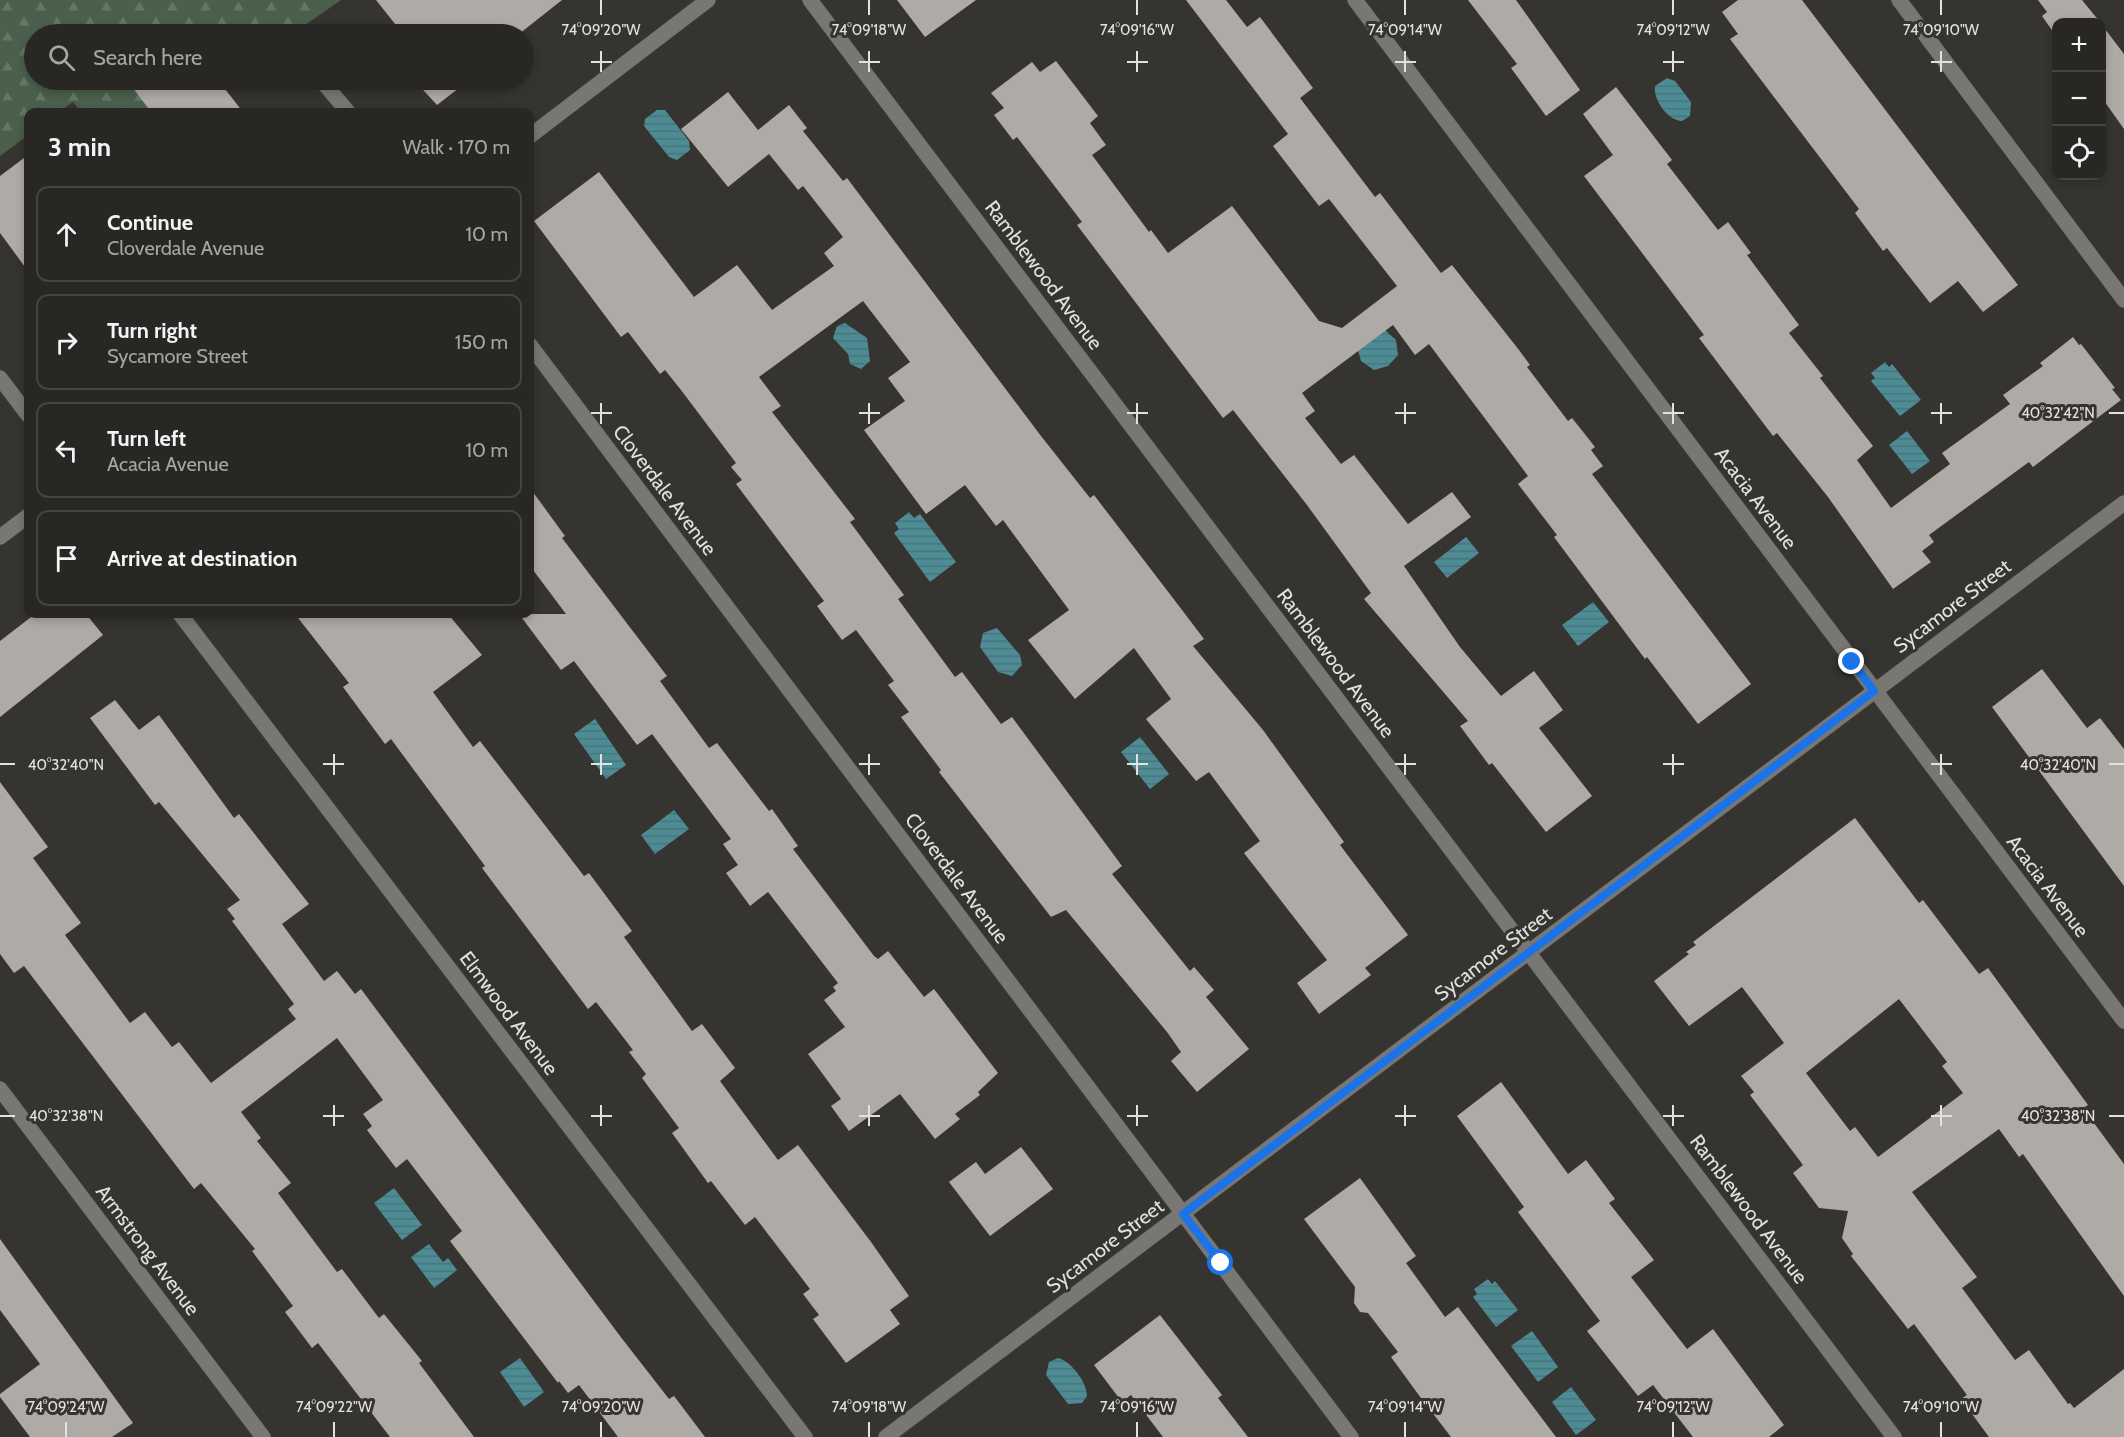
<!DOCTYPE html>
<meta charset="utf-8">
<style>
body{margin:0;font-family:Cabin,sans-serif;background:#343331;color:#f1f3f6}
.controls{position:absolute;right:18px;top:18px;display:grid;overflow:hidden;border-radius:12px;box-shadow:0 3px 9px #0003}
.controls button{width:54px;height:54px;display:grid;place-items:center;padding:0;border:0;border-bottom:2px solid #444441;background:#282724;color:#f1f3f6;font:30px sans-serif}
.stop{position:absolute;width:18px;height:18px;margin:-14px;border:4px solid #1a73e8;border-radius:50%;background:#fff}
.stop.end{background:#1a73e8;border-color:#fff;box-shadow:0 2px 6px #0008}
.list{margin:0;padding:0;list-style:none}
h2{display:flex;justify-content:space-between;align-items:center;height:78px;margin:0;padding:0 24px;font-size:26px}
h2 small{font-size:20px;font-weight:400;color:#a5a5a6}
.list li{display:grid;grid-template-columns:39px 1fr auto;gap:18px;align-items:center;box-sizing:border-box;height:96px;margin:0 12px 12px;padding:0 12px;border:2px solid #444441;border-radius:12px}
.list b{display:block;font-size:22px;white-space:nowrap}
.list p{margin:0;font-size:20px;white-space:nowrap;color:#a5a5a6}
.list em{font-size:20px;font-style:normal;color:#a5a5a6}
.icon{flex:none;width:33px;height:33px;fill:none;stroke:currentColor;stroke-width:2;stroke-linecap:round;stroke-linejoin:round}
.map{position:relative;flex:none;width:2124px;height:1437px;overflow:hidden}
.search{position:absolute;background:#282724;box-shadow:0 3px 9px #0003;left:24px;top:24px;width:510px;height:66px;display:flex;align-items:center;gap:15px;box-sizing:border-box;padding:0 21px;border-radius:33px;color:#a5a5a6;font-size:22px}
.panel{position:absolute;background:#282724;box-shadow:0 3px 9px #0003;left:24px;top:108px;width:510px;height:510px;border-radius:12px}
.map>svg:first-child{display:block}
.forest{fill:url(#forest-firs)}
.water{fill:url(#water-rules)}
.building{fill:#aeaba7;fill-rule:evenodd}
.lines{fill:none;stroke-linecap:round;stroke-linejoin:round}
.minor-casing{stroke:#535250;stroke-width:16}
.tertiary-casing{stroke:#535250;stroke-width:16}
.minor{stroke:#787773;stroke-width:15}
.tertiary{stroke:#787773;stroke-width:15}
.route{stroke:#1a73e8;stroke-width:8}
.ticks{fill:none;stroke:#e2e1df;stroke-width:2}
.labels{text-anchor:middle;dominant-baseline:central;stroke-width:6;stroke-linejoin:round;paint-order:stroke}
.street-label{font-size:20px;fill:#e2e1df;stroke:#353430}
.ticks-label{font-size:15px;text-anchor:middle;fill:#e2e1df;stroke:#353430;stroke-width:6;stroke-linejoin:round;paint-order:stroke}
</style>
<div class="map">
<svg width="2124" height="1437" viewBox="0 0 2124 1437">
<defs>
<pattern id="forest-firs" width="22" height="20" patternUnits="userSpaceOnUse" patternTransform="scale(1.5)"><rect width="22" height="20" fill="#4a5f4c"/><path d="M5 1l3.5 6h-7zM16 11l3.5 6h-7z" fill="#647665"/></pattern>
<pattern id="water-rules" width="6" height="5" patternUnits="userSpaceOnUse" patternTransform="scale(1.5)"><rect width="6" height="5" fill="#4d8c95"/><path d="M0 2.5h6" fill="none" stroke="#4a7378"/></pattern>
</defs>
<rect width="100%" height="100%" fill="#353430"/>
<!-- forest -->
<path class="forest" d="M0,0H341L292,34H34V80H227L180,112H81L73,102L59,112H28V135L0,156Z"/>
<!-- water -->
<path class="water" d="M1667,78L1675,81L1691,102L1690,116L1682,121C1668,121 1653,100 1655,86Z
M657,110H665L689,141L690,150L677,160L669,157L644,126L645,119Z
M845,323L867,338L870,361L861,369L850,364L848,354L833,338L837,326Z
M1385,330L1396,340L1398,355L1388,366L1374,370L1361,361L1357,347Z
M1885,362L1889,367L1892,364L1921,400L1900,416L1871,381L1875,378L1871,373Z
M1907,431L1930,461L1912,474L1889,445Z
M909,512L914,518L920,514L956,562L930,582L894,533L899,529L895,523Z
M1466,537L1479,553L1447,578L1434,562Z
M1593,602L1609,622L1578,646L1562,625Z
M997,628L1020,655L1022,665L1012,676L998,672L980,647L983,633Z
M595,719L626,765L606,779L574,734Z
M1140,737L1169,774L1150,789L1121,752Z
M674,810L689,829L655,854L641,835Z
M394,1188L422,1225L402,1240L374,1203Z
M429,1244L443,1262L448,1258L457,1270L434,1288L411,1257Z
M1488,1279L1492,1284L1495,1281L1518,1310L1496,1327L1473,1297L1477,1294L1474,1289Z
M1532,1331L1558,1367L1538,1382L1511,1346Z
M520,1358L544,1392L524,1407L500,1372Z
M1058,1358C1071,1361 1087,1382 1087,1396L1082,1403L1068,1404L1046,1375L1049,1362Z
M1571,1387L1596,1420L1576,1435L1552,1402Z"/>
<!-- building -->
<path class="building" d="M376,0H562L519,34H403Z
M897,0H976L925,37Z
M1186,0H1226L1247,27L1260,17L1313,88L1300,98L1375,197L1380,193L1441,273L1452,265L1519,350L1530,365L1527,367L1568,421L1572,418L1584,433L1595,447L1591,450L1603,466L1592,474L1751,684L1698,724L1647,657L1645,659L1554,537L1557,535L1518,484L1528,476L1429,344L1415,355L1393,325L1302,393L1315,411L1305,418L1341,464L1354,455L1408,524L1452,492L1471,517L1404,566L1460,647L1501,696L1534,671L1563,710L1539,728L1592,796L1546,832L1492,763L1489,765L1460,726L1468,721L1364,599L1371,593L1307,505L1233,410L1223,418L1077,225L1082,222L1017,137L1013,140L994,115L1004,108L991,93L1032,62L1040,72L1056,61L1098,116L1090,123L1106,145L1092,155L1149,232L1151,230L1168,253L1232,206L1319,321L1342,328L1397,286L1329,199L1319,206L1273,146L1288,134Z
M1468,0H1516L1580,90L1546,116L1511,68L1517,64Z
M1738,0H1802L2018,285L1983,312L1958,281L1930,303L1887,248L1883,251L1855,213L1859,209L1730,39L1738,34L1722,12Z
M2038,0H2082L2100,22H2056V36L2042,16L2047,12Z
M2102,25L2124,54V129L2102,98Z
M127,80H218L243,112H151Z
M414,80H467L468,81L437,105Z
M1616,87L1672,160L1667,164L1718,230L1728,222L1751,253L1747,255L1799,325L1789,333L1823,376L1820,378L1873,446L1857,460L1891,508L1950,464L1942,453L2010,404L2003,395L2043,366L2040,363L2073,337L2079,345L2081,344L2115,388L2112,389L2121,400L2033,467L2029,462L1929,535L1934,542L1922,551L1931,562L1893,589L1828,497L1777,433L1773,436L1699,338L1704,335L1584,176L1613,155L1583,114Z
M728,92L758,130L789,105L807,128L803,131L843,181L847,178L1041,436L1090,498L1094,495L1179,606L1204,639L1193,646L1263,730L1344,842L1340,845L1408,935L1365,968L1371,975L1319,1014L1297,983L1327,960L1244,853L1260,841L1209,772L1196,781L1146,719L1171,699L1134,648L1075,699L1028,640L1069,610L1003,520L996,526L965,485L926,514L864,430L905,401L888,378L910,362L863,301L759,377L781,406L772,412L855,519L850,522L904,595L898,599L955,677L962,672L1001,724L1012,717L1122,866L1112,874L1190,971L1194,967L1214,990L1206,997L1249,1049L1197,1092L1171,1061L1181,1052L1167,1032L1066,910L1051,917L939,772L941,770L901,717L909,712L888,685L894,681L856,630L842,640L817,606L824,601L736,484L742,480L731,467L736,463L681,390L665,370L660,374L628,332L621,337L534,221L599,172L694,297L737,265L772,310L834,266L824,253L843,237L803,186L798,190L769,154L728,187L681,129Z
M28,155V271L0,233V176Z
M530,488L565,536L562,538L667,676L660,681L709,748L717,743L769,811L772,809L798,846L793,849L874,956L878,959L888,951L924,997L934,989L998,1073L978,1092L980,1095L955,1114L960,1119L935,1139L900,1094L849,1131L831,1106L841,1099L808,1054L845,1027L824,1000L836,991L833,987L838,983L768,892L750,906L726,873L738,865L723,844L731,839L652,734L637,745L574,661L561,670L519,614H566L530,566Z
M35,614H86L103,635L0,717V641Z
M295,614H448L482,655L433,692L473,747L480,741L584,876L589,873L632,931L624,937L692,1031L702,1024L735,1068L720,1081L778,1160L798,1145L871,1242L909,1296L890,1310L900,1324L846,1363L813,1319L819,1315L803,1294L810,1289L755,1217L745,1225L711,1181L708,1183L672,1133L679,1128L642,1078L646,1074L629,1052L633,1050L596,1002L588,1009L482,868L485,866L391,739L385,744L343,687L349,683Z
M2042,669L2087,728L2100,718L2124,749V886L1992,707Z
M115,700L139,730L159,715L234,818L239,814L309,904L282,924L324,981L337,971L355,994L361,989L620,1336L669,1399L674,1396L705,1437H618L579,1385L568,1393L559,1381L558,1383L450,1241L462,1231L407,1159L396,1168L367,1130L372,1126L363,1114L383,1100L337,1038L241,1112L261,1138L257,1141L291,1183L278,1193L337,1272L342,1269L379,1318L384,1314L422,1361L419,1363L474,1437H390L318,1343L312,1348L285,1312L293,1306L252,1251L255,1249L201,1183L194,1189L24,966L14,973L0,954V782L48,847L33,858L81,923L65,935L130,1023L145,1012L172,1047L179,1042L211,1083L296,1019L288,1009L294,1004L232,921L235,919L227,909L240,900L159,802L155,805L90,718Z
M1855,818L1919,903L1923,900L1979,974L1988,968L2088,1105L2083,1108L2124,1164V1296L2023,1154L2019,1157L1999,1129L1912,1192L1977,1277L1962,1288L2015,1360L2029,1350L2068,1404L2070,1403L2074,1408L2124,1369V1437H1989L1961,1399L1967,1395L1914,1324L1908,1329L1851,1256L1853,1254L1842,1238L1848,1211L1819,1208L1793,1173L1803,1165L1750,1095L1754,1092L1741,1076L1784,1043L1742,987L1689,1026L1654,981L1689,954L1686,952L1696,945L1693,942ZM1899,999L1947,1062L1942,1066L1963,1093L1878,1157L1855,1127L1850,1131L1806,1073Z
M1501,1082L1568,1174L1586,1160L1615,1199L1609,1203L1654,1260L1631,1277L1687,1349L1713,1329L1784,1425L1769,1437H1693L1653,1385L1638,1396L1587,1331L1600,1321L1518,1212L1524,1207L1457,1116Z
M1021,1147L1053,1189L990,1236L949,1182L976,1162L985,1174Z
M1360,1178L1416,1256L1406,1263L1445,1317L1458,1307L1556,1437H1451L1418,1394L1391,1357L1398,1352L1368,1313L1360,1312L1354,1303L1355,1287L1304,1219Z
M0,1239L133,1423L112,1437H30L0,1397V1394L40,1364L0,1310Z
M1160,1315L1222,1395L1218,1398L1248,1437H1163L1131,1395L1122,1402L1094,1365Z"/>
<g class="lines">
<defs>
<path id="minor" d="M810,0L1894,1437
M1355,0L2124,1021
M1899,0L2124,300
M321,80L348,112
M530,136L708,0
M530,345L1351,1437
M0,378L28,415
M0,537L28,516
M180,614L805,1437
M886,1437L2124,503"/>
<path id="tertiary" d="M0,1089L263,1437"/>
</defs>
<!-- minor casing -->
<use href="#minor" class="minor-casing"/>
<!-- tertiary casing -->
<use href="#tertiary" class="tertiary-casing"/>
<!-- minor -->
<use href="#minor" class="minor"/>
<!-- tertiary -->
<use href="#tertiary" class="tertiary"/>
</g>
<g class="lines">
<!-- route -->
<path class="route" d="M1221,1263L1183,1214L1874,691L1852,662"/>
</g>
<!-- ticks -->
<path class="ticks" d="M601,0V15M869,0V15M1137,0V15M1405,0V15M1673,0V15M1941,0V15M601,51V72M869,51V72M1137,51V72M1405,51V72M1673,51V72M1941,51V72M591,62H612M859,62H880M1127,62H1148M1395,62H1416M1663,62H1684M1931,62H1952M601,403V424M869,403V424M1137,403V424M1405,403V424M1673,403V424M1941,403V424M591,413H612M859,413H880M1127,413H1148M1395,413H1416M1663,413H1684M1931,413H1952M2109,413H2124M334,754V775M601,754V775M869,754V775M1137,754V775M1405,754V775M1673,754V775M1941,754V775M0,764H15M323,764H344M591,764H612M859,764H880M1127,764H1148M1395,764H1416M1663,764H1684M1931,764H1952M2109,764H2124M334,1105V1126M601,1105V1126M869,1105V1126M1137,1105V1126M1405,1105V1126M1673,1105V1126M1941,1105V1126M0,1116H15M323,1116H344M591,1116H612M859,1116H880M1127,1116H1148M1395,1116H1416M1663,1116H1684M1931,1116H1952M2109,1116H2124M66,1422V1437M334,1422V1437M601,1422V1437M869,1422V1437M1137,1422V1437M1405,1422V1437M1673,1422V1437M1941,1422V1437"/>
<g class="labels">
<!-- street labels -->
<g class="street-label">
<text transform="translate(1044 275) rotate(53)">Ramblewood Avenue</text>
<text transform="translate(665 490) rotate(53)">Cloverdale Avenue</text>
<text transform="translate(1756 498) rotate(53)">Acacia Avenue</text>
<text transform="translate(1952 606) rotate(-37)">Sycamore Street</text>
<text transform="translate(1336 663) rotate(53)">Ramblewood Avenue</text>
<text transform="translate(957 878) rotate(53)">Cloverdale Avenue</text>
<text transform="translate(2048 886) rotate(53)">Acacia Avenue</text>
<text transform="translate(1493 954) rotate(-37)">Sycamore Street</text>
<text transform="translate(509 1013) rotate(53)">Elmwood Avenue</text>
<text transform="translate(1749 1209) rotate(53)">Ramblewood Avenue</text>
<text transform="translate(1105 1246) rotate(-37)">Sycamore Street</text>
<text transform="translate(148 1250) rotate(53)">Armstrong Avenue</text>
</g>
</g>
<g class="ticks-label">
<text x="601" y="35">74°09'20"W</text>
<text x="869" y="35">74°09'18"W</text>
<text x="1137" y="35">74°09'16"W</text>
<text x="1405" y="35">74°09'14"W</text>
<text x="1673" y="35">74°09'12"W</text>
<text x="1941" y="35">74°09'10"W</text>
<text x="2058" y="418">40°32'42"N</text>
<text x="66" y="770">40°32'40"N</text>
<text x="2058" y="770">40°32'40"N</text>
<text x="66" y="1121">40°32'38"N</text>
<text x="2058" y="1121">40°32'38"N</text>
<text x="66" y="1412">74°09'24"W</text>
<text x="334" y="1412">74°09'22"W</text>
<text x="601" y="1412">74°09'20"W</text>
<text x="869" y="1412">74°09'18"W</text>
<text x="1137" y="1412">74°09'16"W</text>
<text x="1405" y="1412">74°09'14"W</text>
<text x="1673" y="1412">74°09'12"W</text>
<text x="1941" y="1412">74°09'10"W</text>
</g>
</svg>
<div class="controls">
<button>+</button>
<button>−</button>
<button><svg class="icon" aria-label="locate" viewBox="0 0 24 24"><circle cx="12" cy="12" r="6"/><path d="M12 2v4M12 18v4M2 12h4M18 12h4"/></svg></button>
</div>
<div class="stop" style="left:1221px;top:1263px"></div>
<div class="stop end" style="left:1852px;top:662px"></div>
<div class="search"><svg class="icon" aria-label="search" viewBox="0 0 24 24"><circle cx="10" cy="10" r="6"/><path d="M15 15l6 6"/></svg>Search here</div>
<section class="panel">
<h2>3 min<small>Walk · 170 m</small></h2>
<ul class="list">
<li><svg class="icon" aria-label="ahead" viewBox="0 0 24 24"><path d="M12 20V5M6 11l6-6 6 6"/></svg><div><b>Continue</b><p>Cloverdale Avenue</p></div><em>10 m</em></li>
<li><svg class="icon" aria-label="right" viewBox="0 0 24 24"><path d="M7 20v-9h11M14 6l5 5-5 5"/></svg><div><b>Turn right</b><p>Sycamore Street</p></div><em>150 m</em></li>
<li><svg class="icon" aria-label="left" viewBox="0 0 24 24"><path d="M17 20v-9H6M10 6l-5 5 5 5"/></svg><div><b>Turn left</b><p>Acacia Avenue</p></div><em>10 m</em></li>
<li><svg class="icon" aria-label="arrive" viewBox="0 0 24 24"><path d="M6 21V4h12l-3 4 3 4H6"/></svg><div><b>Arrive at destination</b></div></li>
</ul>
</section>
</div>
